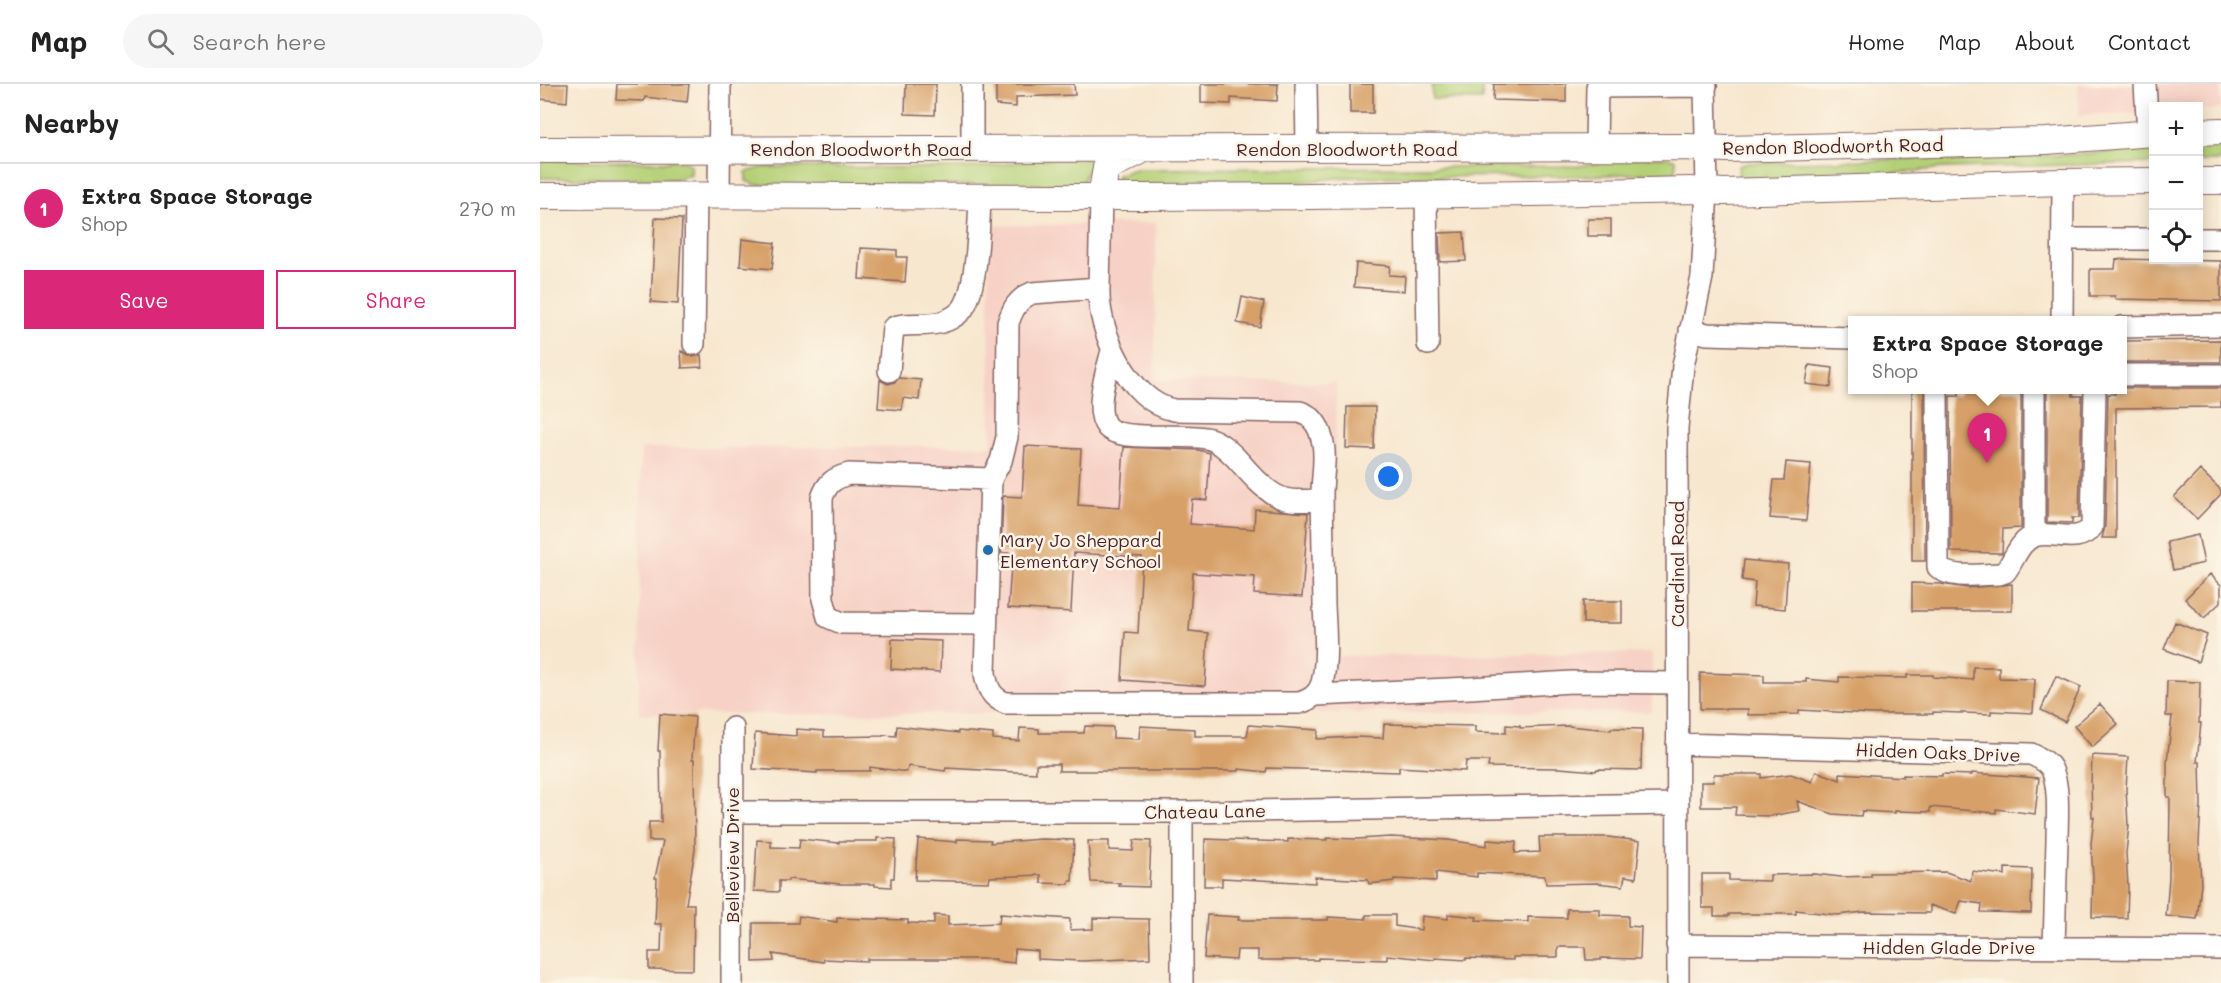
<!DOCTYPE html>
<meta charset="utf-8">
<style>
body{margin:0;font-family:Mali,sans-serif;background:#f6f6f6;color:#222}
.controls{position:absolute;right:18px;top:18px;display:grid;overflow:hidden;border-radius:0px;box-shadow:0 3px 15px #0003}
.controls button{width:54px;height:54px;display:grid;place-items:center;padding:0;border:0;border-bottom:2px solid #e0e0e0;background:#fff;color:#222;font:30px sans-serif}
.you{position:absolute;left:849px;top:393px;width:21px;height:21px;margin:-15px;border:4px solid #fff;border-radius:50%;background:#1a73e8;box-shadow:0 0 0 9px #1a73e833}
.badge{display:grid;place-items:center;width:39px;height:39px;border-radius:50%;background:#db2777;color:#fff;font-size:20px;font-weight:700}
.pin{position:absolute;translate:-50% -50px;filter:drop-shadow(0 2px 3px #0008)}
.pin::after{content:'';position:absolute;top:32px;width:21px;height:18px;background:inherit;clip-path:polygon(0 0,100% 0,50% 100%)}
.popup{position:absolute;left:1308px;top:232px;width:279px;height:78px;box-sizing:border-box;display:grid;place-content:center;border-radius:0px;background:#fff;filter:drop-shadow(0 2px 4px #0005);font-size:20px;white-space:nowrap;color:#767676}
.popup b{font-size:22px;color:#222}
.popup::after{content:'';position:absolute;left:50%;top:100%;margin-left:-12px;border:12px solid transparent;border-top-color:#fff}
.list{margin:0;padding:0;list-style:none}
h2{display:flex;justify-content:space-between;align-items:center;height:78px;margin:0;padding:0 24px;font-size:26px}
h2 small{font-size:20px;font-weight:400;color:#767676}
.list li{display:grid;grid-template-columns:39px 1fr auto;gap:18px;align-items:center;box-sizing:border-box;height:90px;padding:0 24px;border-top:2px solid #e0e0e0}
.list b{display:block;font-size:22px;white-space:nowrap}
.list p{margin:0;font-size:20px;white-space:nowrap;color:#767676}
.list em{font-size:20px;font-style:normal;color:#767676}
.actions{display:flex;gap:12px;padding:18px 24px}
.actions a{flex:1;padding:14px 0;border:2px solid #db2777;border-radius:0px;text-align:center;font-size:21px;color:#db2777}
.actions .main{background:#db2777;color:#fff}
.icon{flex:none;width:33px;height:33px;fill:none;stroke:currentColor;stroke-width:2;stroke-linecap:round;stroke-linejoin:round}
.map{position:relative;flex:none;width:1681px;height:899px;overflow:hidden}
header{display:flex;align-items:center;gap:36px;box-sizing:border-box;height:84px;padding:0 30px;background:#fff;border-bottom:2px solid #e0e0e0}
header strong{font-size:28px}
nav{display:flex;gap:33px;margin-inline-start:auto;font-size:21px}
.search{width:420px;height:54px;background:#f6f6f6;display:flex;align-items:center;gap:15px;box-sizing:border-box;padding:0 21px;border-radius:33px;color:#767676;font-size:22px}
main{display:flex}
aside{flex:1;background:#fff}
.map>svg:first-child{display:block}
.built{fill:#f7d1c6}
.green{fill:#b4d076;stroke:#7f7850;stroke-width:1.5}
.building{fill:#d7a068}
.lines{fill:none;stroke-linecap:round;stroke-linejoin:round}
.minor-casing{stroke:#876564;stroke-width:24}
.major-casing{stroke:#876564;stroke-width:28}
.minor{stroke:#fff;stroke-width:21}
.major{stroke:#fff;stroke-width:26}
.poi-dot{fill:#1f6fb2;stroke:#fcf5e5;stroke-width:2}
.labels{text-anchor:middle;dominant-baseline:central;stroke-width:5;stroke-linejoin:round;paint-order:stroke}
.street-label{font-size:18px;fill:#4a1f2b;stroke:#fcf5e5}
.poi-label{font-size:18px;fill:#4a1f2b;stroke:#fcf5e5;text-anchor:start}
</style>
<header>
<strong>Map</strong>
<div class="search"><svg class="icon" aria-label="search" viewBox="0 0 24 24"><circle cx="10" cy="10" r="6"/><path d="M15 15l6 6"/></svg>Search here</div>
<nav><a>Home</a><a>Map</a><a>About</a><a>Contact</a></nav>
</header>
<main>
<aside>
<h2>Nearby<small></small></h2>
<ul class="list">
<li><span class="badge">1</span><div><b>Extra Space Storage</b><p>Shop</p></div><em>270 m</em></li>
</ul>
<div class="actions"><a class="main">Save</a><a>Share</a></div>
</aside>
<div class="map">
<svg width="1681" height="899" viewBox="0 0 1681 899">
<rect width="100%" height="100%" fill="#fcf5e5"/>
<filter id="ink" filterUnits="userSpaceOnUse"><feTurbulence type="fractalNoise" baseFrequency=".0167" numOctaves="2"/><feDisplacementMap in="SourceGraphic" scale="12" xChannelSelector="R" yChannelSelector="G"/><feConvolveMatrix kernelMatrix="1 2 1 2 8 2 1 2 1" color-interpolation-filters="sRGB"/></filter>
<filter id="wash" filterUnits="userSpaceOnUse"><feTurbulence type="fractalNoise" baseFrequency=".008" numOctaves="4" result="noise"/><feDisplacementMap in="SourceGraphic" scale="24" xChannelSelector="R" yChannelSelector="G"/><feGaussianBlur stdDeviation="1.35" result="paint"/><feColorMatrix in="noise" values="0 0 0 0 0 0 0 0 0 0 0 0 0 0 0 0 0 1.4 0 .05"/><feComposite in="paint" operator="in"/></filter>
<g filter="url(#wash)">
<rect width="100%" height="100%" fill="#f7e7cf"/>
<!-- built -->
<path class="built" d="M1538,0H1681V25L1659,26L1658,22H1614L1613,28L1539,31Z
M616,139L615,296L796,299L795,572L1112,569V628L99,630L101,364L451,362L448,142Z"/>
<!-- green -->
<path class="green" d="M892,0H942V16L892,15Z
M1658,60H1681V77H1659Z
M1614,63L1613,79L1404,84L1310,94L1210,97L1199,94L1198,82L1208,79L1527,71L1577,68Z
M1127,73L1136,76L1135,88L1044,92L806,93L734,101H577V91L595,85L1039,82L1086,74Z
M497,75H560C550,83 544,88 543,101H216L206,97V88L225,83L421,84L453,82Z
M0,76L129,78L130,76L146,78L151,81V90L138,95L0,94Z"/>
<g id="blocks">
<!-- building -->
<path class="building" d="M0,0H28L27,18L0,15Z
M77,0H149L147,18L105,13L104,17L76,16Z
M366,0H396L395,31L365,30Z
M456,0H534L535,11L476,13V23L456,21Z
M661,0H738L737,17L691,14V20L661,19Z
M810,0H833V29H810Z
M954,0H1026V18L953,16Z
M115,134L142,135L138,220L111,218Z
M1048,135H1071V152H1048Z
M924,148L926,177L900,178L899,149Z
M202,155L235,159L232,185L200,182Z
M321,164L357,166V173H367L365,198L319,195Z
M1576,175L1681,177V217L1575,215V212H1550V185H1575Z
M816,179L850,182L849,191L865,192L864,207L814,203Z
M702,213L724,218L720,243L697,239Z
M1681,256V278H1582V257Z
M141,267L153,273L161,271L162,283L142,284Z
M1269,281L1293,284L1291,303L1266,300Z
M359,294L381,296L379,316L363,314L362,326L338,324L340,296L348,300L355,298Z
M1582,304H1681V323L1576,324V454H1562L1565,443L1568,310H1575V306H1582Z
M1372,306H1384L1385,477H1372Z
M1419,306H1481V444L1463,445L1462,469L1411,468L1410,312H1419Z
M1507,306H1533V312H1542L1539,434H1532V439L1507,438Z
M807,323H835L834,365L806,364Z
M485,362L541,365L538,421L580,424L584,363L658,366L670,369L667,416L652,415L650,440L714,445L715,425L768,429L762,513L714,510L715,493L653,489L649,547L668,549L665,602L582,596L585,548L598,549L602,473L534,469L531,528L468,524L472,469H461L463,412L482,413Z
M1246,378L1271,380L1266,437L1230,434L1234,396H1244Z
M1660,386L1681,406V410L1657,435L1634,413Z
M1658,451L1664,479L1633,486L1627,458Z
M1204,476L1248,480L1245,525L1213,522L1215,498L1202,496Z
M1670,490L1681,501V518L1664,534L1645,515Z
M1372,499L1401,500L1427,504L1472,500V527H1372Z
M1043,517H1082V539H1043Z
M1635,538L1667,551L1658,578L1624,565Z
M352,555L401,557L400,588L351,585Z
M1433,583H1459V594L1495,595L1493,629L1451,627V630L1393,628V630H1332L1259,626V630L1208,631V625H1160V589L1224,591V598H1266V595L1299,598V593L1367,594V591H1393V593L1433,596Z
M1516,592L1541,603L1525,638L1501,626Z
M1627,597L1660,598L1659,639H1661L1657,678H1660L1661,720L1659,759L1661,800L1657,835L1626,832L1629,793L1630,713H1627V678L1632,632H1626Z
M1560,620L1578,640L1552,663L1534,642Z
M120,630L155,633L152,676H154L155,766L146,820H154L153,886L109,885V868H121L122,840H115L117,794H115L123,757H109V738H121L120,667H118Z
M844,640L935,642V648L966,649V641L980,642V644L1028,642L1071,646L1072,644L1102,645L1101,686L1057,685L1056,687L1019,684L948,683L949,677H926L925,687L859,683V688L727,684L726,688L699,685V687H519V680H496V689L406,684L405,687L368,682L367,688L330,683V687H277V689L213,685L215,649L256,652V645L284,647V653L343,652V651L356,652L357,642L418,649V647L453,650V655L479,657L480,644L499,645V649H544L545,642L573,643V654L599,655L600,642L655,645V652H707L709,641L778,646L777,655L814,653L843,654Z
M1552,671L1588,673L1586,705L1588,741H1589L1586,769L1588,803L1587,834L1552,833L1553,794L1551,760L1554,733H1552L1551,698Z
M1276,687L1300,696V689L1363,693V691L1402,692V690L1432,691V689L1499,694L1495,730L1456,725V729L1390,723V728L1355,727V729L1322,727L1321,732L1293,730L1257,717L1259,727L1231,732L1195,731L1196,723H1161V698H1173L1174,690H1221V694L1251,690L1272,698Z
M851,753L908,756L947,762V756L976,758L975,769L1000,768L999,753H1068L1100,757L1096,794L1085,792L1083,802L1057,799L1006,800L1005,792L937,789V793L896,788V797L854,795V797L829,800L828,796L775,793V799L682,794V802H664L665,755L748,758V755L787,756V754L817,755Z
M337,754L356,755L354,794H351V803L335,802V800H300L248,795V797H239V808L214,807L217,756L231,757V763L259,764L260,755L299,759V757H337Z
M378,755L417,758V755L451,756L450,759L502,755L534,756L532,797H529V800L501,799V791L450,793L449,798L375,796Z
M594,756L611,757L609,803L579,802L580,799L551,798L548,757H569V766L593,767Z
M1465,784L1492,785L1491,829L1441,828L1442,820L1421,817L1416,830L1390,821V829L1324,828L1297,831L1256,826V830H1189V832H1174V824H1162V790H1189V796L1230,797V791L1274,790L1301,793L1331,792V789L1406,788L1431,797L1432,787L1465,791Z
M1027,825H1060V831L1088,832V842L1101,843L1100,875L1061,874V876H1046L1045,863H1018V873H973V876L926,874V876L895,874V876L847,871V876L778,874V876H718V866H697L696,876L664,874L667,831L699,833L698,836H788V833L826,835V831H855V842L881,846L882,832L908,835V830L937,833L936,836L988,838V833L1027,834Z
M460,830L530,835V846L553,845V834L609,835L610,874L542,877L498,875V867L475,865L474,879L456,877V875H327V877L284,875V878L233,870L234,877L213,878V839H258L259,832L297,838V834L368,836V839L394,840V831L408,832V841L459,839Z"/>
</g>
</g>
<g filter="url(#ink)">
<use href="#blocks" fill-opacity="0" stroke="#876564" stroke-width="1.5"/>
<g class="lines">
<defs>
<path id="minor" d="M766,0L767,65
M1605,0L1608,49
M1056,64L1057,3L1166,2
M432,65V0
M179,110L180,0
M886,111L888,260
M1524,155H1614
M1658,155H1681
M559,204L492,209C478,215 473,224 468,239L467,353L461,377L451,395L445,589C447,603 451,614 466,619H759C770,616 778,611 782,599C788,576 785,544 784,521C783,484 783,447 782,410C782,392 787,372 782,355C779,342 773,332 760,328L634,326C589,318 557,246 559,204L561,113
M1522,236L1523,98
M1582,243L1681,241
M1150,246L1167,250L1312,254
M154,260L156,110
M572,267C567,286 553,327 567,343C581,359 646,348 670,355C680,358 689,367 696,374C709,388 726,410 745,415C757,418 770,416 782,416
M349,287L353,244C361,238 388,243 402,238C409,236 417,231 422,226C438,205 439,138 440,112
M1582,291H1681
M1397,306L1398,483C1411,496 1442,490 1459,490L1465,488C1474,477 1479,457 1494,452C1513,446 1538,461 1552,443L1555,306
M1494,306V452
M446,540L302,539L288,533L283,515L282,414C287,399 294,394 309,390L451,395
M776,611L930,604L1032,598L1136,599
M1137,660L1491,670C1499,674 1508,677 1512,686C1520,704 1517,736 1517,756C1516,792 1515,827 1514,863
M192,728H642L1138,720
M1137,861L1681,865
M192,899L193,644
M642,899V728
M1138,899L1137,344L1143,282L1162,193L1167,107L1165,0"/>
<path id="major" d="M1658,48L1681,47
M0,66L1148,63L1186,65L1506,57L1614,49
M1658,97H1681
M0,112C187,110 374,113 560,113C757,113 953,110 1150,106L1184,108L1523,98L1614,97
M561,113L566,84L599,68"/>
</defs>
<!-- minor casing -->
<use href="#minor" class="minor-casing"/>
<!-- major casing -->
<use href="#major" class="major-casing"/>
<!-- minor -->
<use href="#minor" class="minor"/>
<!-- major -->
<use href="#major" class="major"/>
</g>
</g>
<!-- markers -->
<circle class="poi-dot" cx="448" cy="466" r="6"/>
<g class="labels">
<!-- street labels -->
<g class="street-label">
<text transform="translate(1293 62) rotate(-1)">Rendon Bloodworth Road</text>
<text x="321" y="65">Rendon Bloodworth Road</text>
<text x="807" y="65">Rendon Bloodworth Road</text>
<text transform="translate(1137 480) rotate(-90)">Cardinal Road</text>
<text transform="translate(1398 668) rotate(2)">Hidden Oaks Drive</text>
<text transform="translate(665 727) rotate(-1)">Chateau Lane</text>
<text transform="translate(192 771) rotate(-90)">Belleview Drive</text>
<text x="1409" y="863">Hidden Glade Drive</text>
</g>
<!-- poi labels -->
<g class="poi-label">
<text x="460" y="456">Mary Jo Sheppard<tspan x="460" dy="21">Elementary School</tspan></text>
</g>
</g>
</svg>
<div class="controls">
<button>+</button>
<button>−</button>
<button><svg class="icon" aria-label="locate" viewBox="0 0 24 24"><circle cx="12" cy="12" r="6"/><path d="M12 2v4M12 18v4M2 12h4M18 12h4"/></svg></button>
</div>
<div class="you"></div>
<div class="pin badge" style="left:1447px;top:379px">1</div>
<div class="popup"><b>Extra Space Storage</b>Shop</div>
</div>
</main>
